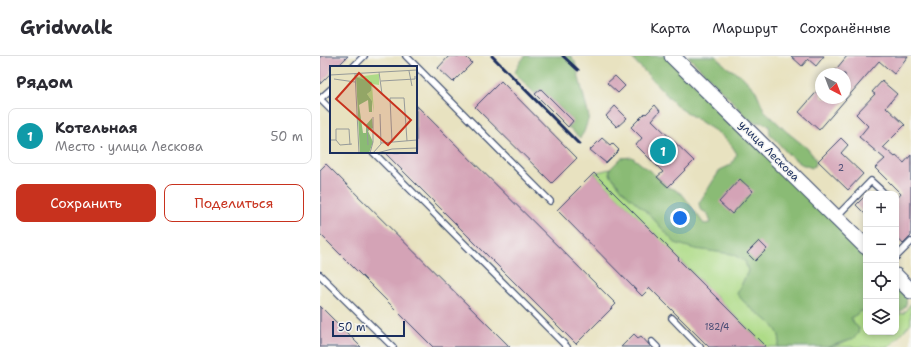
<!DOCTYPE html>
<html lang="ru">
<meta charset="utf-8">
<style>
body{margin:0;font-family:"Shantell Sans",sans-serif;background:#f2f2f3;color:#2b2b33}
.controls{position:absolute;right:12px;bottom:12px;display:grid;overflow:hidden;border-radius:8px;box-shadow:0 2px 6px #0003}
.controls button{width:36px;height:36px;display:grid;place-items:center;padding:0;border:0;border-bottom:1px solid #e1e1e2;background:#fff;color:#2b2b33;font:20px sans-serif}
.compass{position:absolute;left:495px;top:12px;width:36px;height:36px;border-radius:50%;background:#fff;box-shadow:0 2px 6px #0003;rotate:138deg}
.scale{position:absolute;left:12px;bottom:10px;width:73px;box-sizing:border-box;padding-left:4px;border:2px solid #1b2f5e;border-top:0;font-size:11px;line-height:14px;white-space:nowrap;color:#1b2f5e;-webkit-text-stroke:3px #f6f6f2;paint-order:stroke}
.you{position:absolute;left:360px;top:162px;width:14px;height:14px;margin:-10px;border:3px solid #fff;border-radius:50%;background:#1a73e8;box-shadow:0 0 0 6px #1a73e833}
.badge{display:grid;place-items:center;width:26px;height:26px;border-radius:50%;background:#c8321e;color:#fff;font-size:13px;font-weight:700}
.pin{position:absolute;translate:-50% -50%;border:2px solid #fff;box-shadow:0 1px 4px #0006}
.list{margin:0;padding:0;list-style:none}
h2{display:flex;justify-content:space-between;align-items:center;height:52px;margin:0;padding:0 16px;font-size:17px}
h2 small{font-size:13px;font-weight:400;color:#7c7c81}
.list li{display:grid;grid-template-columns:26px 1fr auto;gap:12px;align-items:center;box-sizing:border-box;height:56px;margin:0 8px 8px;padding:0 8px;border:1px solid #e1e1e2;border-radius:8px}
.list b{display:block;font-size:15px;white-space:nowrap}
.list p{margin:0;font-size:13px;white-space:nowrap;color:#7c7c81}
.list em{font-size:13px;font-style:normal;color:#7c7c81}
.actions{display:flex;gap:8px;padding:12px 16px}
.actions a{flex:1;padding:9px 0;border:1px solid #c8321e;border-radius:8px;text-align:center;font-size:14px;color:#c8321e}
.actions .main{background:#c8321e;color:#fff}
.icon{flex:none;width:22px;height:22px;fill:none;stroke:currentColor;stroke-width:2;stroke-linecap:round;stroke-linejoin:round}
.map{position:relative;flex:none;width:591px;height:291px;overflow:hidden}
header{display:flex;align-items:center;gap:24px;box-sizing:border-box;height:56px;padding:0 20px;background:#fff;border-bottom:1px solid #e1e1e2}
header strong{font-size:19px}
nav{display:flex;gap:22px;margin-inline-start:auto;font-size:14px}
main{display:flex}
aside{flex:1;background:#fff}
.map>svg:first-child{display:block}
.green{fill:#aedb87;stroke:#648572}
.forest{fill:#8abb74;stroke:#527569}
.building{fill:#d4a3b6}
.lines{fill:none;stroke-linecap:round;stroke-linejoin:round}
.lane-casing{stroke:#3a4a6d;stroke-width:8}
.secondary-casing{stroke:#3a4a6d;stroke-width:17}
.lane{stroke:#fff;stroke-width:5.5}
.secondary{stroke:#fff;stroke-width:15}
.rail{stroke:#1b2f5e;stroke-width:3}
.labels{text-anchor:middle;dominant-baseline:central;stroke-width:3;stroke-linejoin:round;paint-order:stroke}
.number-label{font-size:9px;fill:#494c74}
.street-label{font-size:11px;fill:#1b2f5e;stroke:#f6f6f2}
.inset-road{fill:none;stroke:#969a99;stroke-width:1}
.view{fill:#c8321e;fill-opacity:0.15;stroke:#c8321e;stroke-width:2}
.inset-edge{fill:none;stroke:#1b2f5e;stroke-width:2}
</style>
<header>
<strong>Gridwalk</strong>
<nav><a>Карта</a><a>Маршрут</a><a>Сохранённые</a></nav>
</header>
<main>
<aside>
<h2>Рядом<small></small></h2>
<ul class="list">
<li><span class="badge" style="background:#0f9aa8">1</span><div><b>Котельная</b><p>Место · улица Лескова</p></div><em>50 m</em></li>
</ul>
<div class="actions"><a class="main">Сохранить</a><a>Поделиться</a></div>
</aside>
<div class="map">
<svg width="591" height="291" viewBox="0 0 591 291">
<rect width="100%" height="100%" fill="#f6f6f2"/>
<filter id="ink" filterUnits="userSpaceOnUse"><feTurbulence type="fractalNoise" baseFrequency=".025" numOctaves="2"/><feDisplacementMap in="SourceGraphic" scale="8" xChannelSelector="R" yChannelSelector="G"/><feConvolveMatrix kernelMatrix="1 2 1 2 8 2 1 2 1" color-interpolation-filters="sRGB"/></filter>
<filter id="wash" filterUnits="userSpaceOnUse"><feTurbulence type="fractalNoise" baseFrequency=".012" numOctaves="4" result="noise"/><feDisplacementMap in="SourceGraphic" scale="16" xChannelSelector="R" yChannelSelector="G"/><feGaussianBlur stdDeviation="0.9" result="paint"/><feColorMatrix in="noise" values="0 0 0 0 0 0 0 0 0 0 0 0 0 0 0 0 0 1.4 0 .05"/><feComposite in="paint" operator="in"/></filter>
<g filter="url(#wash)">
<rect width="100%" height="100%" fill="#e8e2c0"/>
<!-- green -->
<path class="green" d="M290,113V119L304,136L330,159L355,187L412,198L425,205L428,215L417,238C420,241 423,245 426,248C437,259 467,272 458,291H446L274,117Z
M591,247V267L569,291H508C521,287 535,287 539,272L534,268L531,262L541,255H546V276H576V259L584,257Z"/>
<!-- forest -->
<path class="forest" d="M205,0H251L255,6L269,61L264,76L260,82L248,71L253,65L221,33L215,38L195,17L198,9Z
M310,0H346L546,196V255H541L531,262L534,268L539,272L538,278L533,283L508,291H458C467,272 437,259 426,248C423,245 420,241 417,238L428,215L425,205L412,198L375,193L355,187L330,159L304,136L290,118V113L301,102L312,101L335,119L348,131L354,133L363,139L384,168L391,167L388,158L380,153L379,147L400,114L411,109L417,98L412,90L400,78L358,51Z
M368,0H395L408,12L421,19L436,35L444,54L467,76L487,92L495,102L496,108L492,112L481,108L469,99L450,78L449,70L444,67L433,66L427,62L411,44Z
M576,226C589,239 591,250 576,259Z"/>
<g id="blocks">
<!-- building -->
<path class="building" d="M0,0H28L17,11H11V17L0,28Z
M129,0H145L152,7L133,26L118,12Z
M471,0H504L496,10L488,3L482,10Z
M527,0H588L574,18L559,5L499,74L479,56L501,31V42H525V18H512Z
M295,20L305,30L298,37L287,27Z
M181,25L257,102L232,127L155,51Z
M562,25L577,38L566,51L585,69L563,91L575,101L576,100L584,107L591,99V180L583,188L576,180V144L581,138L555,112L565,103L539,81L548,70L536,58L555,38L552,36Z
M221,33L253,65L248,71L215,38Z
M96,49L296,248L256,288L64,96H96Z
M335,49L340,55L332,64L374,105L348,131L337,121L343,116L316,89L322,82L311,71L325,57L326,58Z
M295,50L307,62L297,71L286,60Z
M282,82L290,89L292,87L299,94L286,107L270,94Z
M521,82L528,89L521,97L543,118L528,134L498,105Z
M6,108L190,291H113L0,178V114Z
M274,117L359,202L358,203L446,291H389L330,232L322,240L237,154Z
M420,123L433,135L412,158L399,146Z
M546,139V159L536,149Z
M439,185L447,193L435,205L427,197Z
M0,250L41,291H0Z
M314,278L318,282L321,280L331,291H301Z"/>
</g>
</g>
<g filter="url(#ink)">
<use href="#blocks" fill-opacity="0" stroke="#3a4a6d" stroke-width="1"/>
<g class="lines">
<defs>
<path id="lane" d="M86,0L230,145
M33,11L44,0
M0,43L11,33
M0,43L11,54
M53,96L247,291
M517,160L551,125L565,138
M576,201L591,186
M0,219L73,291
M352,262L380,291
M332,286L337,291"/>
<path id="secondary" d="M352,0L546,191
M576,220L591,235"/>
</defs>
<!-- lane casing -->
<use href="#lane" class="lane-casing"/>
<!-- secondary casing -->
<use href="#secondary" class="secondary-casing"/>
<!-- lane -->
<use href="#lane" class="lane"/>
<!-- secondary -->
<use href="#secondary" class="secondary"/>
<!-- rail -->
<path class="rail" d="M172,0L259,88
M243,0L258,14"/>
</g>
</g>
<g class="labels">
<!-- number labels -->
<g class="number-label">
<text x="521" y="112">2</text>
<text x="397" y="271">182/4</text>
</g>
<!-- street labels -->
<g class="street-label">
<text transform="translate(449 95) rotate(45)">улица Лескова</text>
</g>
</g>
<!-- overview -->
<g transform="translate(10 10)">
<rect width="87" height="87" fill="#e8e2c0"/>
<path d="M49,8V19L42,18L44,47L42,35L37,28L41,25L42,17L26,11Z" fill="#aedb87"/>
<path d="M26,11L42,16L41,25L37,28L42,35V46H39L38,34L29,39L33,67H36V59L42,52L43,62L38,65L43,76L39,87H30Z" fill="#8abb74"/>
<path class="inset-road" d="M79,5L82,20M49,6L52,28M25,7L29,87M0,9L87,4M4,13L25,16M51,15L85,13V10M37,58L38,79M0,74H6L10,79L22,78M6,74V63H19L20,79M62,76L60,32H74L77,75M51,77L87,74M40,87L43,76V51M43,87L51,78L50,48M47,87L62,83L87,82"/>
<path class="view" d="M29,7L81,54L58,79L6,33Z"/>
<rect width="87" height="87" class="inset-edge"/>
</g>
</svg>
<div class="controls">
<button>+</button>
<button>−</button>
<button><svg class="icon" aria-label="locate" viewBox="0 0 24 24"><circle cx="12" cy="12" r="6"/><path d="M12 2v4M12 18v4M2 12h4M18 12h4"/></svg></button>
<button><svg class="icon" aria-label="layers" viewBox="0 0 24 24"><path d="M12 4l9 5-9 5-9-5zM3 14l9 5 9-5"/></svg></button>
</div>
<svg class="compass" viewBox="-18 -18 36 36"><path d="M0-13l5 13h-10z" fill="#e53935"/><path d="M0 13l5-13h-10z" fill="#7c7c81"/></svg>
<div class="scale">50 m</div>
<div class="you"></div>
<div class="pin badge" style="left:343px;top:95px;background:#0f9aa8">1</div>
</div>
</main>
